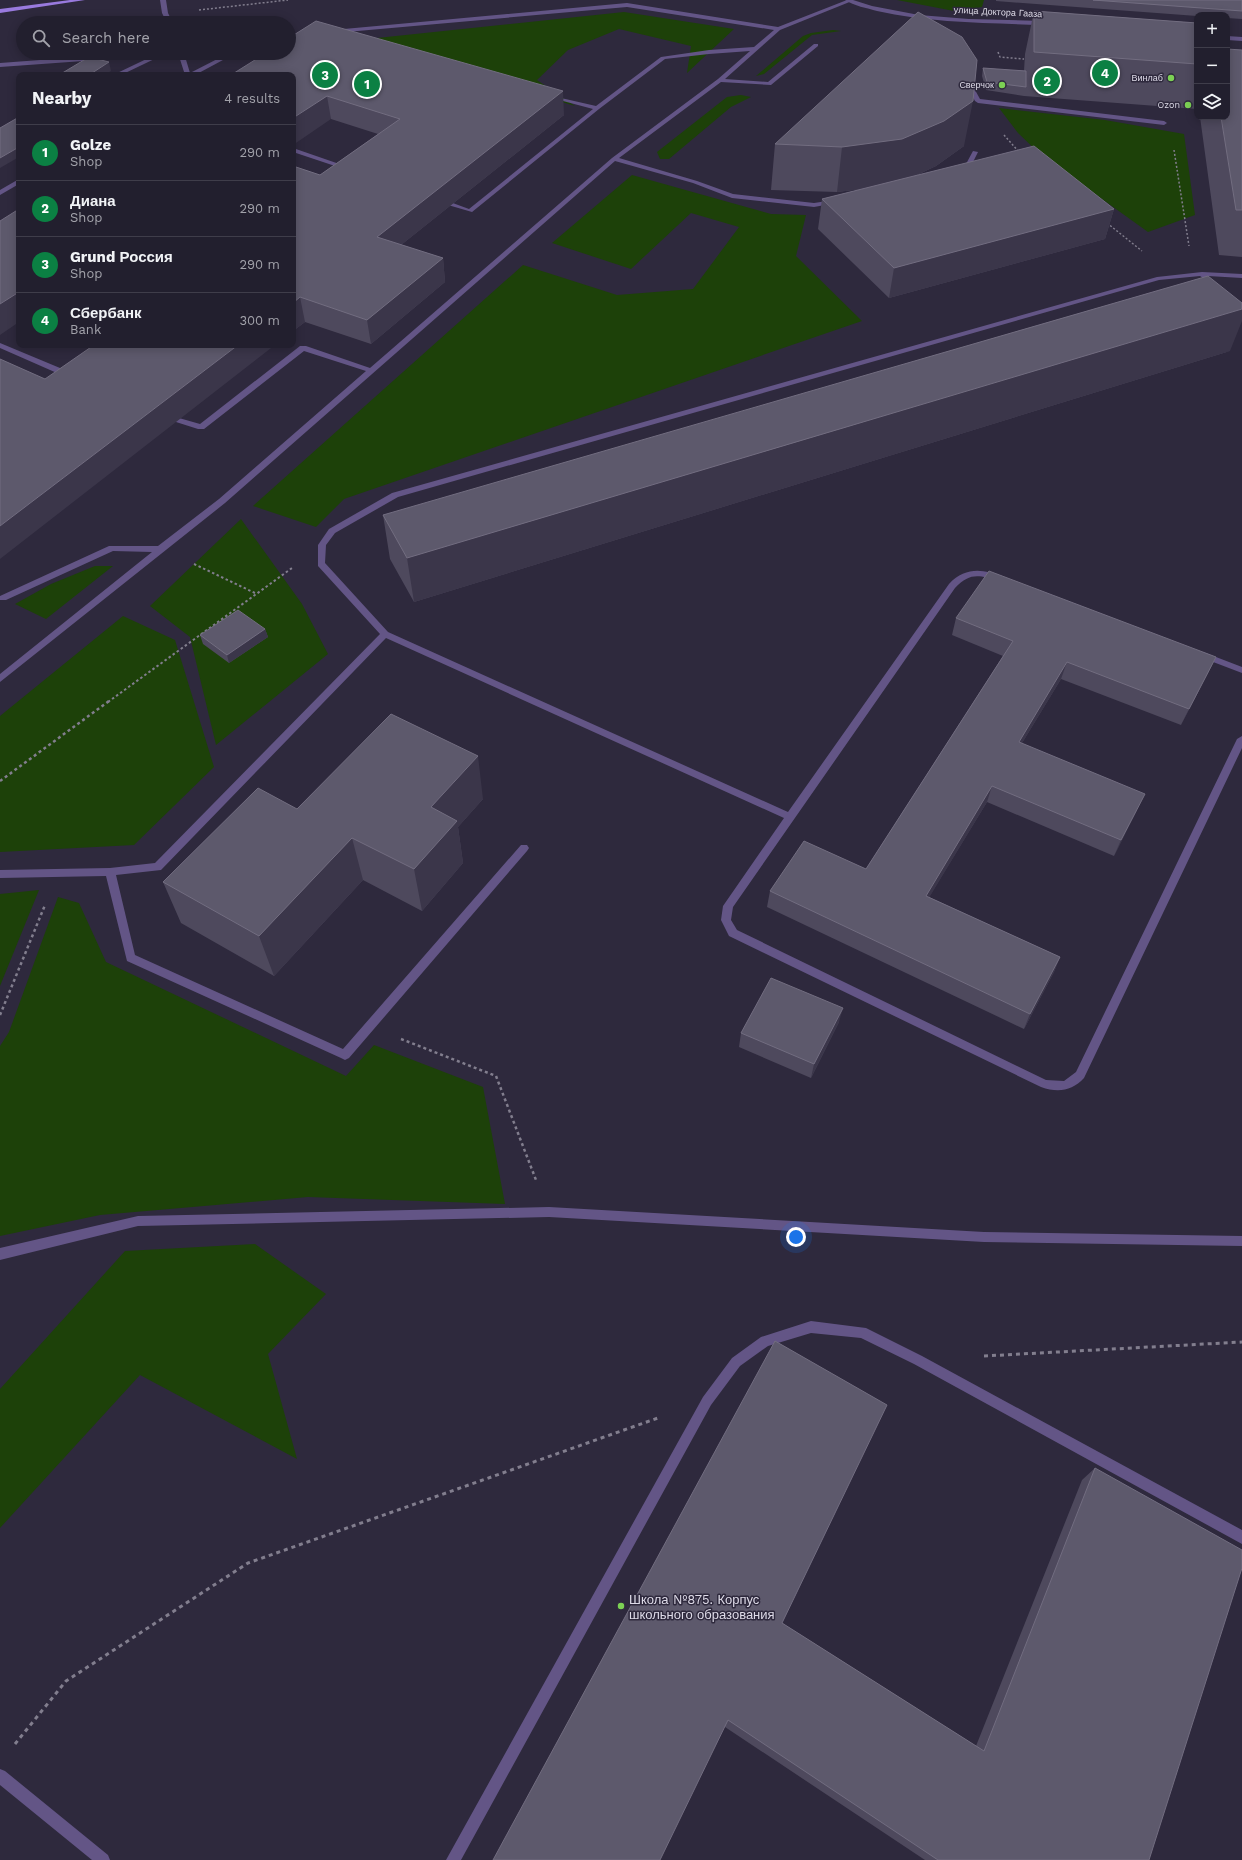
<!DOCTYPE html>
<meta charset="utf-8">
<style>
body{margin:0;font-family:"Work Sans",sans-serif;background:#2a2736;color:#f1f3f6}
.controls{position:absolute;right:12px;top:12px;display:grid;overflow:hidden;border-radius:8px;box-shadow:0 2px 10px #0003}
.controls button{width:36px;height:36px;display:grid;place-items:center;padding:0;border:0;border-bottom:1px solid #3f3d4a;background:#221f2e;color:#f1f3f6;font:20px sans-serif}
.you{position:absolute;left:796px;top:1237px;width:14px;height:14px;margin:-10px;border:3px solid #fff;border-radius:50%;background:#1a73e8;box-shadow:0 0 0 6px #1a73e833}
.badge{display:grid;place-items:center;width:26px;height:26px;border-radius:50%;background:#0b8043;color:#fff;font-size:13px;font-weight:700}
.pin{position:absolute;translate:-50% -50%;border:2px solid #fff;box-shadow:0 1px 4px #0006}
.list{margin:0;padding:0;list-style:none}
h2{display:flex;justify-content:space-between;align-items:center;height:52px;margin:0;padding:0 16px;font-size:17px}
h2 small{font-size:13px;font-weight:400;color:#a2a2aa}
.list li{display:grid;grid-template-columns:26px 1fr auto;gap:12px;align-items:center;box-sizing:border-box;height:56px;padding:0 16px;border-top:1px solid #3f3d4a}
.list b{display:block;font-size:15px;white-space:nowrap}
.list p{margin:0;font-size:13px;white-space:nowrap;color:#a2a2aa}
.list em{font-size:13px;font-style:normal;color:#a2a2aa}
.icon{flex:none;width:22px;height:22px;fill:none;stroke:currentColor;stroke-width:2;stroke-linecap:round;stroke-linejoin:round}
.map{position:relative;flex:none;width:1242px;height:1860px;overflow:hidden}
.search{position:absolute;background:#221f2e;box-shadow:0 2px 10px #0003;left:16px;top:16px;width:280px;height:44px;display:flex;align-items:center;gap:10px;box-sizing:border-box;padding:0 14px;border-radius:22px;color:#a2a2aa;font-size:15px}
.panel{position:absolute;background:#221f2e;box-shadow:0 2px 10px #0003;left:16px;top:72px;width:280px;height:276px;border-radius:8px}
.map>svg:first-child{display:block}
.green{fill:#1d4109}
.lines{fill:none;stroke-linecap:round;stroke-linejoin:round}
.path-far3{stroke:#827e8e;stroke-width:1.5;stroke-dasharray:2 2;stroke-linecap:butt}
.path-far2{stroke:#827e8e;stroke-width:2;stroke-dasharray:2.5 2.5;stroke-linecap:butt}
.path-far1{stroke:#827e8e;stroke-width:2.5;stroke-dasharray:3 3;stroke-linecap:butt}
.path{stroke:#827e8e;stroke-width:3;stroke-dasharray:4 4;stroke-linecap:butt}
.service{fill:#635586;fill-rule:evenodd}
.minor{fill:#635586;fill-rule:evenodd}
.primary{fill:#997ade;fill-rule:evenodd}
.wall{fill:#4e495d}
.shaded-wall{fill:#3b364a}
.building{fill:#5d596c;stroke:#726d80}
.poi-dot{fill:#7cd154;stroke:#2e293d;stroke-width:1.5}
.labels{text-anchor:middle;dominant-baseline:central;stroke-width:3;stroke-linejoin:round;paint-order:stroke}
.far-street-label{font-size:9px;fill:#dedbe8;stroke:#2e293d}
.far-poi-label{font-size:9px;fill:#dedbe8;stroke:#2e293d;text-anchor:end}
.near-poi-label{font-size:13px;fill:#dedbe8;stroke:#2e293d;text-anchor:start}
</style>
<div class="map">
<svg width="1242" height="1860" viewBox="0 0 1242 1860">
<rect width="100%" height="100%" fill="#2e293d"/>
<!-- green -->
<path class="green" d="M897,0H984L982,7L954,11Z
M624,12L734,29L687,73L691,46L619,29L568,50L537,80L575,106L358,40Z
M833,30L841,31L812,35L764,74L756,76L803,36L811,33Z
M741,95L751,97L731,107L669,159H660L657,152L727,97Z
M999,108L1105,120L1184,134L1195,215L1148,232L1042,156L1018,133Z
M632,175L771,214L806,215L796,256L862,321L344,499L316,527L253,506L523,265L617,295L693,289L739,227L691,213L631,269L552,243Z
M241,519L302,604L328,654L216,745L190,637L150,606Z
M95,566H113L46,619L15,604L51,584Z
M123,616L175,640L214,767L134,845L0,852V716Z
M39,890L0,986V894Z
M58,897L79,903L106,962L346,1076L374,1045L483,1087L505,1204L308,1197L100,1215L0,1236V1046L9,1032Z
M255,1244L326,1294L268,1354L297,1459L140,1375L0,1528V1389L125,1251Z"/>
<g class="lines">
<!-- path-far3 -->
<path class="path-far3" d="M199,10L288,0
M103,23L134,18
M998,52L1000,57L1024,59
M1004,135L1019,152
M1174,150L1189,246
M1107,223L1142,251"/>
<!-- path-far2 -->
<path class="path-far2" d="M194,564L257,594
M108,702L292,568"/>
<!-- path-far1 -->
<path class="path-far1" d="M0,781L109,701
M0,1015L45,905
M401,1039L496,1076L536,1180"/>
<!-- path -->
<path class="path" d="M984,1356L1242,1342
M15,1744L66,1681L248,1563L658,1418"/>
<!-- service -->
<path class="service" d="M160,0H166L168,13L173,23H167L162,13Z
M847,0L852,1L780,30L725,79L768,82L814,44H818V46L771,85L721,82L619,158L697,181L733,194L814,203L834,200L837,202L836,203L814,207L732,198L693,183L615,161L225,503L0,682V674L152,552L113,551L6,600H0V596L109,546H158L219,499L366,371L304,351L204,429H198L176,422V418H179L200,424L300,346H306L370,368L612,158L718,79L750,51L709,54L665,59L599,109L472,212L448,205V203L450,202L469,209L593,109L548,97V95L596,106L661,57L709,50L754,47L774,30L627,7L335,33L332,31L333,30L627,3L778,27Z
M307,32L309,33V35L289,38V34Z
M133,53H147L125,58L0,67V63Z
M159,53H167L121,75H113Z
M178,53H184L190,73L229,53H236L195,75H185Z
M967,79L970,81L980,99L1164,121L1167,123L1164,125L978,103L975,101L964,81Z
M293,148L348,167L349,168L344,169L293,152Z
M973,151L978,152L971,166L958,169V167L966,164Z
M19,179V184L0,195V190Z
M1202,272L1242,274V278L1208,276L1209,278L1206,280L1200,276L1159,280L398,497L335,533L326,545L325,563L388,632L788,812L949,584C965,567 982,569 1002,576V580L999,581C979,575 970,572 955,588L733,907L731,920L737,930L1046,1080L1064,1081L1076,1072L1237,739L1242,736V748L1084,1078C1072,1091 1058,1093 1041,1087L729,936L721,920L723,906L784,818L386,638L161,870L116,875L135,955L343,1049L521,845H527L529,848L527,851L349,1058L345,1060L341,1058L127,961L106,876L0,878V870L110,868L155,863L380,634L318,566V545L329,529L392,493L1157,277Z
M0,343L72,373L73,375L66,377L0,348Z
M1203,652L1242,667V673L1200,657L1199,655Z
M549,1207L984,1232L1242,1236V1246L984,1242L549,1217L138,1226L0,1260V1248L138,1216Z
M811,1321L866,1328L922,1356L1242,1530V1544L914,1364L861,1338L811,1333L768,1346L740,1366L711,1405L461,1860H446L703,1397L732,1358L761,1337Z
M0,1769L5,1771L108,1855L110,1860H92L0,1785Z"/>
<!-- minor -->
<path class="minor" d="M845,0H853L872,6L919,15L969,19L1043,21L1046,23L1043,25C987,23 932,23 877,11C867,8 854,6 845,0Z
M1227,36L1242,37V41L1227,40Z"/>
<!-- primary -->
<path class="primary" d="M70,0H85L0,13V9Z"/>
</g>
<!-- wall -->
<path class="wall" d="M996,0H1242V19L1227,18V15H1197V16L996,1Z
M1034,11L1197,23V109L1024,96L986,90L982,76L983,68L1024,71L1025,54Z
M1242,50V257L1219,255L1200,117H1227Z
M293,75L564,115L401,245L443,258L445,282L371,344L305,322L293,331V166L320,175L378,134L331,119Z
M775,144L964,146L936,166L915,176L1114,209L1105,239L889,298L818,229L822,199L862,189L837,192L771,190Z
M1230,351L414,602L390,559L383,515Z
M956,618L1216,657L1208,673L1181,725L1061,679L1022,743L1137,810L1114,856L987,802L929,897L1060,957L1054,972L1024,1029L767,907L770,891L866,869L1003,656L952,635Z
M265,629L268,637L229,663L203,644L200,635Z
M483,799L458,827L463,863L422,911L363,880L274,976L181,923L163,882L297,809Z
M839,1022L811,1078L739,1047L741,1033Z
M1095,1468L1149,1860H925L725,1727L493,1860L782,1623L976,1746L1082,1480Z"/>
<!-- shaded-wall -->
<path class="shaded-wall" d="M109,62L111,71L104,75H89Z
M563,91L564,115L381,261L377,237Z
M327,96L331,119L293,145V118Z
M973,101L964,146L936,166L895,185L837,192L842,147Z
M19,147V157L0,168V158Z
M1114,209L1105,239L889,298L894,268Z
M443,258L445,282L371,344L367,320Z
M19,292V322L0,335V304Z
M300,297L305,322L293,331V303Z
M1242,309V321L1230,351L414,602L407,558Z
M238,345H275L0,559V526Z
M265,629L268,637L229,663L227,655Z
M1216,657L1208,673L1181,725L1189,709Z
M1067,662L1061,679L1013,758L1019,742Z
M478,756L483,799L458,827L463,863L422,911L414,869L431,807Z
M992,786L987,802L921,911L926,896Z
M1145,794L1114,856L1121,840Z
M352,838L363,880L274,976L259,936Z
M1060,957L1054,972L1024,1029L1030,1014Z
M843,1008L839,1022L811,1078L814,1064Z"/>
<!-- building -->
<path class="building" d="M1093,0H1242V11Z
M1034,11L1197,23V64L1034,52Z
M918,12L962,37L977,60L973,101L944,121L902,139L842,147L775,144Z
M316,21L563,91L377,237L443,258L367,320L300,297L293,303V166L320,175L400,119L327,96L293,118V75H231L266,53H289V38Z
M1227,49L1242,50V210H1236L1221,117H1227Z
M89,57L109,62L89,75H59Z
M983,68L1026,71V87L987,82Z
M19,117V147L0,158V128Z
M1034,146L1114,209L894,268L822,199Z
M19,209V292L0,304V221Z
M1208,276L1242,303V309L407,558L383,515Z
M94,345H238L0,526V359L45,379Z
M989,571L1216,657L1189,709L1067,662L1019,742L1145,794L1121,840L992,786L926,896L1060,957L1030,1014L770,891L804,841L866,869L1013,641L956,618Z
M238,610L265,629L227,655L200,635Z
M391,714L478,756L431,807L457,821L414,869L352,838L259,936L163,882L258,788L297,809Z
M771,978L843,1008L814,1064L741,1033Z
M775,1341L887,1405L782,1623L984,1751L1095,1468L1242,1550V1568L1149,1860H938L728,1720L660,1860H493Z"/>
<!-- markers -->
<g class="poi-dot">
<circle cx="1171" cy="78" r="4"/>
<circle cx="1002" cy="85" r="4"/>
<circle cx="1188" cy="105" r="4"/>
<circle cx="621" cy="1606" r="4"/>
</g>
<g class="labels">
<!-- far-street labels -->
<g class="far-street-label">
<text transform="translate(998 12) rotate(3)">улица Доктора Гааза</text>
</g>
<!-- far-poi labels -->
<g class="far-poi-label">
<text x="1163" y="78">Винлаб</text>
<text x="994" y="85">Сверчок</text>
<text x="1180" y="105">Ozon</text>
</g>
<!-- near-poi labels -->
<g class="near-poi-label">
<text x="629" y="1599">Школа №875. Корпус<tspan x="629" dy="15">школьного образования</tspan></text>
</g>
</g>
</svg>
<div class="controls">
<button>+</button>
<button>−</button>
<button><svg class="icon" aria-label="layers" viewBox="0 0 24 24"><path d="M12 4l9 5-9 5-9-5zM3 14l9 5 9-5"/></svg></button>
</div>
<div class="you"></div>
<div class="pin badge" style="left:367px;top:84px">1</div>
<div class="pin badge" style="left:1047px;top:81px">2</div>
<div class="pin badge" style="left:325px;top:75px">3</div>
<div class="pin badge" style="left:1105px;top:73px">4</div>
<div class="search"><svg class="icon" aria-label="search" viewBox="0 0 24 24"><circle cx="10" cy="10" r="6"/><path d="M15 15l6 6"/></svg>Search here</div>
<section class="panel">
<h2>Nearby<small>4 results</small></h2>
<ul class="list">
<li><span class="badge">1</span><div><b>Golze</b><p>Shop</p></div><em>290 m</em></li>
<li><span class="badge">2</span><div><b>Диана</b><p>Shop</p></div><em>290 m</em></li>
<li><span class="badge">3</span><div><b>Grund Россия</b><p>Shop</p></div><em>290 m</em></li>
<li><span class="badge">4</span><div><b>Сбербанк</b><p>Bank</p></div><em>300 m</em></li>
</ul>
</section>
</div>
